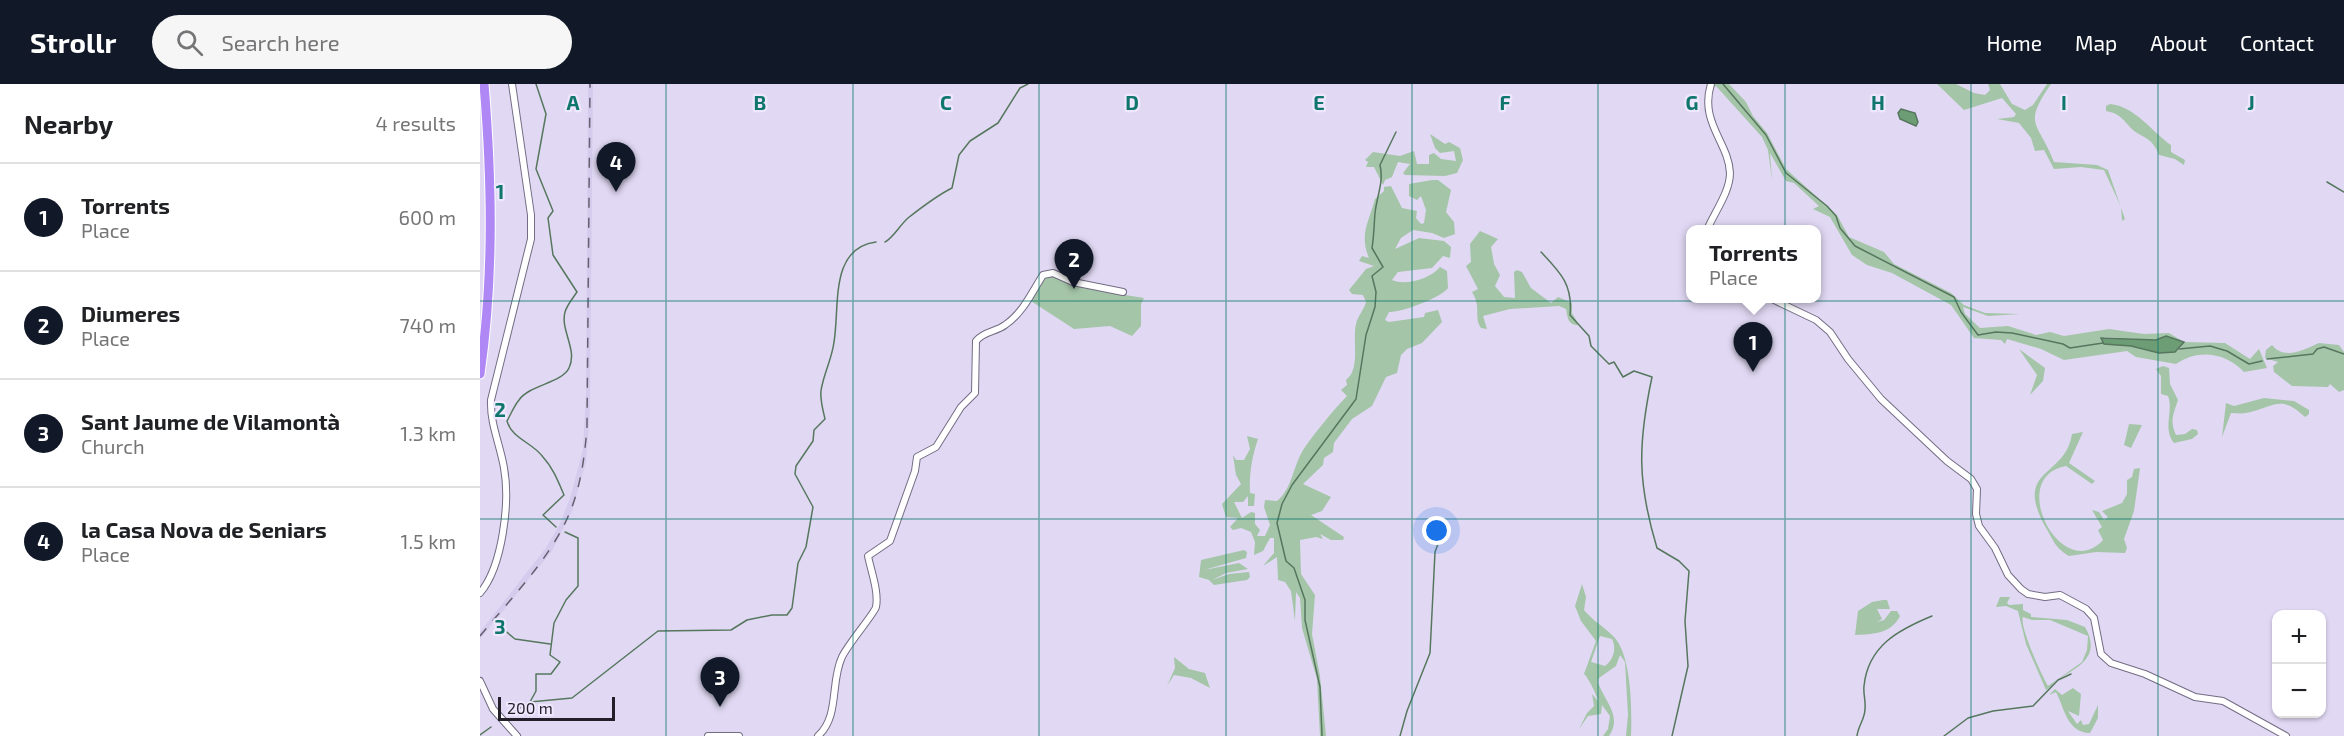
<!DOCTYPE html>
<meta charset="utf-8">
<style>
body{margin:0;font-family:"Exo 2",sans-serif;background:#f6f6f6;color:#202124}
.controls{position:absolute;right:18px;bottom:18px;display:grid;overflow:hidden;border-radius:12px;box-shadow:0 2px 4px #0004}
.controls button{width:54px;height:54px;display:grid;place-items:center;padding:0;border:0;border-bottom:2px solid #e0e0e0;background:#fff;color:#202124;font:30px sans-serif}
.scale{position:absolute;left:18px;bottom:15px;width:117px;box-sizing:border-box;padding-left:6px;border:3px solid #221f29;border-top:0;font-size:16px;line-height:21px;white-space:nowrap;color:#221f29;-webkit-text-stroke:4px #eee7fd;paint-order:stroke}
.you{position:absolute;left:957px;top:447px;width:21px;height:21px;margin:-15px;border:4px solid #fff;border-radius:50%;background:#1a73e8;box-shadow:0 0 0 9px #1a73e833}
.badge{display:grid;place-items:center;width:39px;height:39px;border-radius:50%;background:#111827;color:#fff;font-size:20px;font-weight:700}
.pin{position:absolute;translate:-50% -50px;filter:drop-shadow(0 2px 3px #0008)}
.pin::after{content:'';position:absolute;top:32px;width:21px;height:18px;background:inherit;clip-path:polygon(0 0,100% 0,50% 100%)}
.popup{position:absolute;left:1206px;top:141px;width:135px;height:78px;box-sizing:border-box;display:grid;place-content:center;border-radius:12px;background:#fff;filter:drop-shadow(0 2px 4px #0005);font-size:20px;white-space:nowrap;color:#757577}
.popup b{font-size:22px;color:#202124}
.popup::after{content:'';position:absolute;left:50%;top:100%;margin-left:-12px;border:12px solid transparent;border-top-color:#fff}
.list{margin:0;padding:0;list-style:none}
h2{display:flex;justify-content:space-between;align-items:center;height:78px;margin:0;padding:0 24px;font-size:26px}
h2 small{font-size:20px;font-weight:400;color:#757577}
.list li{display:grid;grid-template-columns:39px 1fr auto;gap:18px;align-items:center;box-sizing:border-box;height:108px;padding:0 24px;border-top:2px solid #e0e0e0}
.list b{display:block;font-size:22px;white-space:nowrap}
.list p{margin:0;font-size:20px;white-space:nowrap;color:#757577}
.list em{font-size:20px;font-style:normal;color:#757577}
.icon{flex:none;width:33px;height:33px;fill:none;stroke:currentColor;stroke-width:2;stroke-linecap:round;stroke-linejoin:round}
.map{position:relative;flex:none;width:1864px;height:652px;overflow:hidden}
header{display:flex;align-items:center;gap:36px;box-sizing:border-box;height:84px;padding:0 30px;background:#111827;color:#fff}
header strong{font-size:28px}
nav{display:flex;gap:33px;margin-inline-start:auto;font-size:21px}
.search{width:420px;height:54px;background:#f6f6f6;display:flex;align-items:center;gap:15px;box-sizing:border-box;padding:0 21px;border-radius:33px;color:#757577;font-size:22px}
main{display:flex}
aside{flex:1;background:#fff}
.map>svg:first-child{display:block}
.built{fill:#d5cbec}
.green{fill:#a4c5a8;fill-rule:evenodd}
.water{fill:#6d9d74;stroke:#56775e;stroke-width:1.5}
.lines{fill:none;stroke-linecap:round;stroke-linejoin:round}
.stream{stroke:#56775e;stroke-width:1.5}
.minor-casing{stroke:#736c83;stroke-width:8}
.highway-casing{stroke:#fff;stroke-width:11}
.minor{stroke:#fff;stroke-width:6}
.highway{stroke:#b088f5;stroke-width:9}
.rail{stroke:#656070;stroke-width:1.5;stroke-dasharray:10 10;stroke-linecap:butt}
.grid{fill:none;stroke:#0f766e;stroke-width:1.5;stroke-opacity:0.55}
.grid-label{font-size:20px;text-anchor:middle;font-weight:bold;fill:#0f766e;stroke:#eee7fd;stroke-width:4.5;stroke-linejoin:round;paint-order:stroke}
</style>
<header>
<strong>Strollr</strong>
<div class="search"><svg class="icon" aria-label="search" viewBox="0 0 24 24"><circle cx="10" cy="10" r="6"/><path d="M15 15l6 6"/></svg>Search here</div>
<nav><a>Home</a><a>Map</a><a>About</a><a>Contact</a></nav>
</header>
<main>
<aside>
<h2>Nearby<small>4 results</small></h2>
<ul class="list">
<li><span class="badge">1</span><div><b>Torrents</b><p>Place</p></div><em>600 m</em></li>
<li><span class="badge">2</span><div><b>Diumeres</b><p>Place</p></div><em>740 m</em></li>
<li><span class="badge">3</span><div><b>Sant Jaume de Vilamontà</b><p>Church</p></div><em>1.3 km</em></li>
<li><span class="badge">4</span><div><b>la Casa Nova de Seniars</b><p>Place</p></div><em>1.5 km</em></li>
</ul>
</aside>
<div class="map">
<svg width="1864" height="652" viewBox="0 0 1864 652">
<rect width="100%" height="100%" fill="#e1d9f4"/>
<!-- built -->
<path class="built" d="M108,0H113L110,328L106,378L92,427L72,467L0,555V548L65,465L80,440L90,414L103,365L106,308Z"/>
<!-- green -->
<path class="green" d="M1233,0H1249L1266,18L1273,32L1287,49L1306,85L1357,131L1369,153L1404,168L1414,180L1471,209L1484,221L1505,229L1540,230L1508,232L1483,223L1485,230L1500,244L1528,242L1556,251L1570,248L1584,252L1629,245L1664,250L1689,249L1704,258L1745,259L1770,275L1779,265L1787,284L1764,288C1746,269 1719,264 1696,280L1656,273L1647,267L1584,276L1561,265L1527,255L1525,260L1521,256L1494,254L1471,221L1412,189L1387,181L1372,171L1350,133L1333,125L1339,122L1314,99L1306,97L1290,69L1292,96L1288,66L1282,53L1236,2L1231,6L1232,26C1230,17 1229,8 1233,0ZM1686,252L1703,259L1699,266L1679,269L1651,262L1624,260L1622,257L1624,253L1676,256Z
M1457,0H1476L1494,9L1505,11L1510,6L1508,0H1520L1532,20L1545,26L1553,21L1567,0H1571C1542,42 1558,37 1574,78L1617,81L1628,86L1645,135L1642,137L1641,123L1624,86L1601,83L1574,85L1564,66L1555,67L1551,54L1539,39L1517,35L1534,33L1536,30L1522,14L1484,26Z
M1630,20C1655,22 1672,48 1691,61V68L1705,76L1704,81L1695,75L1679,71C1671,50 1660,55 1649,42C1642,34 1638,29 1626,27V22Z
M950,50L965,60L969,58L980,64L983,76L977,89L965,92L925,91L923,89L930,80L918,78L912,93L905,96L903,101L894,83H886L888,78L885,76L893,68L920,72L934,67L937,80H949V71L954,69L961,75L976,77L974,67L960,69L955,64Z
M952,96H958L971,106L966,128L974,138L975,150L964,154L952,149L933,146L921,154L915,165L939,154L964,157L971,163L970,174L963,172L952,184L918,188L912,196C926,202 950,195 960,183L967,187L968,204C962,213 921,229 909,228L905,236L909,238L944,233L945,229L958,226L962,238L942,259L927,265L921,271L917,289L906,293L892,322L872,335L854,359L853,368L844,374L843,381L823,400L851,413L842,427L831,431L864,453L863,456H851L840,450L843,455L836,453L820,456L821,490L835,511L832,550L840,592L846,652H840L837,595L822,544L820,514L816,508L815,537L811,507L805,498L798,496L797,473L783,482L794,469V454H790L783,467L774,471L775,458L771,448L761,444L753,446L750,443L758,434L746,433L742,420L761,400L756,391L753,371L756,376H764L770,365L767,352L778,355C772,373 769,389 770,409L775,410L774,422H768V412L763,418H754L762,434L771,428L775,429V440L780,446L777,452H785L790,441L784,423L785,416L797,417C813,404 813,380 825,363C838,345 851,329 867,312L861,306L867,301L866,296C881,285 872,256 876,240C878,231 884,226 886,218L883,211L872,210L869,206L886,185L894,182L879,177L882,172L889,174C879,150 889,138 895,115L904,107V103L911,102L922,124L937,127L936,134L941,140L944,139L946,126L941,112L937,116L929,112V100Z
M1000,147L1018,155L1011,163L1014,180L1020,191L1015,202L1024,213L1035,214L1034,188L1037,186L1042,188L1051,204L1071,219L1078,213L1092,219V229L1099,241C1088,241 1088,235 1086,225L1079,222L1030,225L1003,232L1007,245L1001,244C993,232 1002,224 992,208L998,205L986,182L991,178L990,160Z
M576,192L633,209L664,214L661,220V242L652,252L630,242L594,245L551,217L563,193Z
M1839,259L1859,261L1864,268V306L1859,308L1850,300L1848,303L1812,302L1794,288L1793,282L1798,278L1785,274L1786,266L1792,261C1805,277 1825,265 1839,259Z
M1539,265L1565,284L1563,297L1550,311L1557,291Z
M1683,282L1689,284L1690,300L1698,316C1694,329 1689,337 1696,351L1705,350L1712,345L1717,346L1718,350L1712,355L1694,359C1682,344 1694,327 1688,312L1681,310V292L1676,285Z
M1784,314L1814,317L1829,326V330L1825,333C1800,309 1793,324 1766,329C1762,330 1756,329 1751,329L1742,353L1746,319L1754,322Z
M1649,340L1662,341L1651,364L1644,361Z
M1603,348L1589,379L1615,397L1612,400L1586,382C1525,393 1582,501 1623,456L1618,446L1622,443L1612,426L1619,428L1624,436L1628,433L1622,427L1642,419L1647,410V396L1652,393L1654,385L1660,384L1654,427L1644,455L1647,464L1645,469L1616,468L1589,472C1575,464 1574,457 1566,444C1532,383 1585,395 1592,350Z
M764,466L767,468L766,474L724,486L759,479L768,485L746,489L732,496L749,490L769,488L770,493L767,496L734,501L729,496L719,493L721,476Z
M1102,500L1106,513L1104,526C1112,536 1123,542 1132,551C1152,568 1152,627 1151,652H1146L1148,631L1145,578L1140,571L1136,582L1119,594L1118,598C1124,617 1143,632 1129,652H1123L1128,645L1130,632L1122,621L1121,630L1108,632L1099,645L1107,629L1114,622L1112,610L1118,617C1117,611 1108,593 1104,590L1116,557L1101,537L1095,522ZM1120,552L1132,555C1137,565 1133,576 1125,582L1111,578Z
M1520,513H1530L1527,519L1529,521L1543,520V526L1551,530V533L1587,536L1605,543C1621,571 1601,582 1580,594C1574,597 1572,603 1566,606L1546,560L1538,527L1526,522L1516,523ZM1543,533L1552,536H1570L1608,552L1607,566L1602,578L1568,602C1562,592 1539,542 1543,533Z
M1403,516H1407L1410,525H1397L1402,535L1397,538L1404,536L1411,527H1417L1420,532C1411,550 1393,550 1375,551L1378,527L1392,518Z
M694,573L709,585L725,589L730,604L711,594L694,591L687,602L695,584Z
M1593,604L1601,610L1599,632L1588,627L1597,640L1601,636L1603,641L1609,640L1618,621V634L1610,649C1587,649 1584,623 1576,608L1569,611L1575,605L1582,611Z"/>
<!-- water -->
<path class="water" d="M1421,25L1435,29L1438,38L1436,42L1420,35L1418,29Z
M1686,252L1704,258L1695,268L1679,269L1651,262L1624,260L1621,254L1676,256Z"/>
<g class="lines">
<!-- stream -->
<path class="stream" d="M56,0L66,30L56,85L73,127L68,134L73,171L97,208C93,214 87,221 85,228C80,246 98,266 89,284C82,299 49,301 39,316C34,322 31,330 27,337C32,355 52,358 63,373C73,384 78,397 84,411L63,431L76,443
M1243,0L1286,51L1306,89L1347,122L1356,132L1360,144L1375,162L1474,213L1481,228L1498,251L1516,248L1532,249L1583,260L1590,264L1623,259
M1847,98L1864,108
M405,158C413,154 420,141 428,134C442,123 456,112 472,104L479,71L490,57L518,39L540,4L548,0
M1061,168C1081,189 1093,201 1090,231L1109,252L1111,262L1129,280L1134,278L1143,293L1154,287L1172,293C1158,359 1157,398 1177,464L1199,477L1209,487L1205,537L1208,582L1192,652
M1699,265L1730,262L1747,267L1769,280L1782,277
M1787,275L1833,270L1837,265L1844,263L1864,270
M17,540L35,555L70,560
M50,618L56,607V590H71L80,578L70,571L74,539L86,516L98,502V454L85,448
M35,627L50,618L92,614L178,547L251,546L267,536L292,531H307L312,524L318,479L326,463L333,423L315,390L316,382L333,357L334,346L345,335C343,326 340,316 341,307C343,291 352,275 354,258C360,223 349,164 396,158
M0,651L11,643
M842,652L840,603L825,536V516L814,484L806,477L797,439L802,420L812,401L876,315L886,251L895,223L896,208L892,192L903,183L892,164C894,152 894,141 895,129C897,111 904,98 900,81L916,48
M920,652L927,627L950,569L955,468L961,452L963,437
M1377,652C1378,642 1385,635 1385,625C1386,617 1383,610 1384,602C1388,562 1418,546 1452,532
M1464,652L1488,634L1513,627L1553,622L1578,596L1591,590"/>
<defs>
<path id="minor" d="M1227,146C1234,129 1250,108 1250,89C1249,59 1219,38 1231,0
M1290,214L1336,236L1350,248L1368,275L1401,315L1467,377L1491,395L1497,405L1496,430L1499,442L1515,464L1528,491L1541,505L1548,510L1565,513L1580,511L1606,525L1614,534L1621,570L1631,579L1665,590L1715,613L1743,617L1806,652
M0,509C23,482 30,417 24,384C20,360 10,340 11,316L51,155V131L32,0
M0,597L13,625L37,652
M228,652H259
M338,652C360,632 350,598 362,573C368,560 394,530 396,523C399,508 391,487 388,472L410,457L435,387L437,373L456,363L481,323L495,309L496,257C504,247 516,248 525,241C543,229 552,208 563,191L573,189L593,198L643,208"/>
<path id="highway" d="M0,290C14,192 12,98 4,0"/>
</defs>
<!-- minor casing -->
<use href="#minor" class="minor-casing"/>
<!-- highway casing -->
<use href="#highway" class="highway-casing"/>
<!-- minor -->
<use href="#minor" class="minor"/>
<!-- highway -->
<use href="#highway" class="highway"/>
<!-- rail -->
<path class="rail" d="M0,552C31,514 71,474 90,428C101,401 105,371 107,342L110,0"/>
</g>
<!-- grid -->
<path class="grid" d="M186,0V652M373,0V652M559,0V652M746,0V652M932,0V652M1118,0V652M1305,0V652M1491,0V652M1678,0V652M0,217H1864M0,435H1864"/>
<g class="grid-label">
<text x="93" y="26">A</text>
<text x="280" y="26">B</text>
<text x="466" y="26">C</text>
<text x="652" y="26">D</text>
<text x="839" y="26">E</text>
<text x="1025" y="26">F</text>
<text x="1212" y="26">G</text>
<text x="1398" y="26">H</text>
<text x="1584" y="26">I</text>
<text x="1771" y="26">J</text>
<text x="20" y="115">1</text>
<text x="20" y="333">2</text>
<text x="20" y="550">3</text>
</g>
</svg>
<div class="controls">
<button>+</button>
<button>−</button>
</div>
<div class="scale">200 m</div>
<div class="you"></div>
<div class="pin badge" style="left:1273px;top:288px">1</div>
<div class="popup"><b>Torrents</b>Place</div>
<div class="pin badge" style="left:594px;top:205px">2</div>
<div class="pin badge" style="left:240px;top:623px">3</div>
<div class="pin badge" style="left:136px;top:108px">4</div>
</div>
</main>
